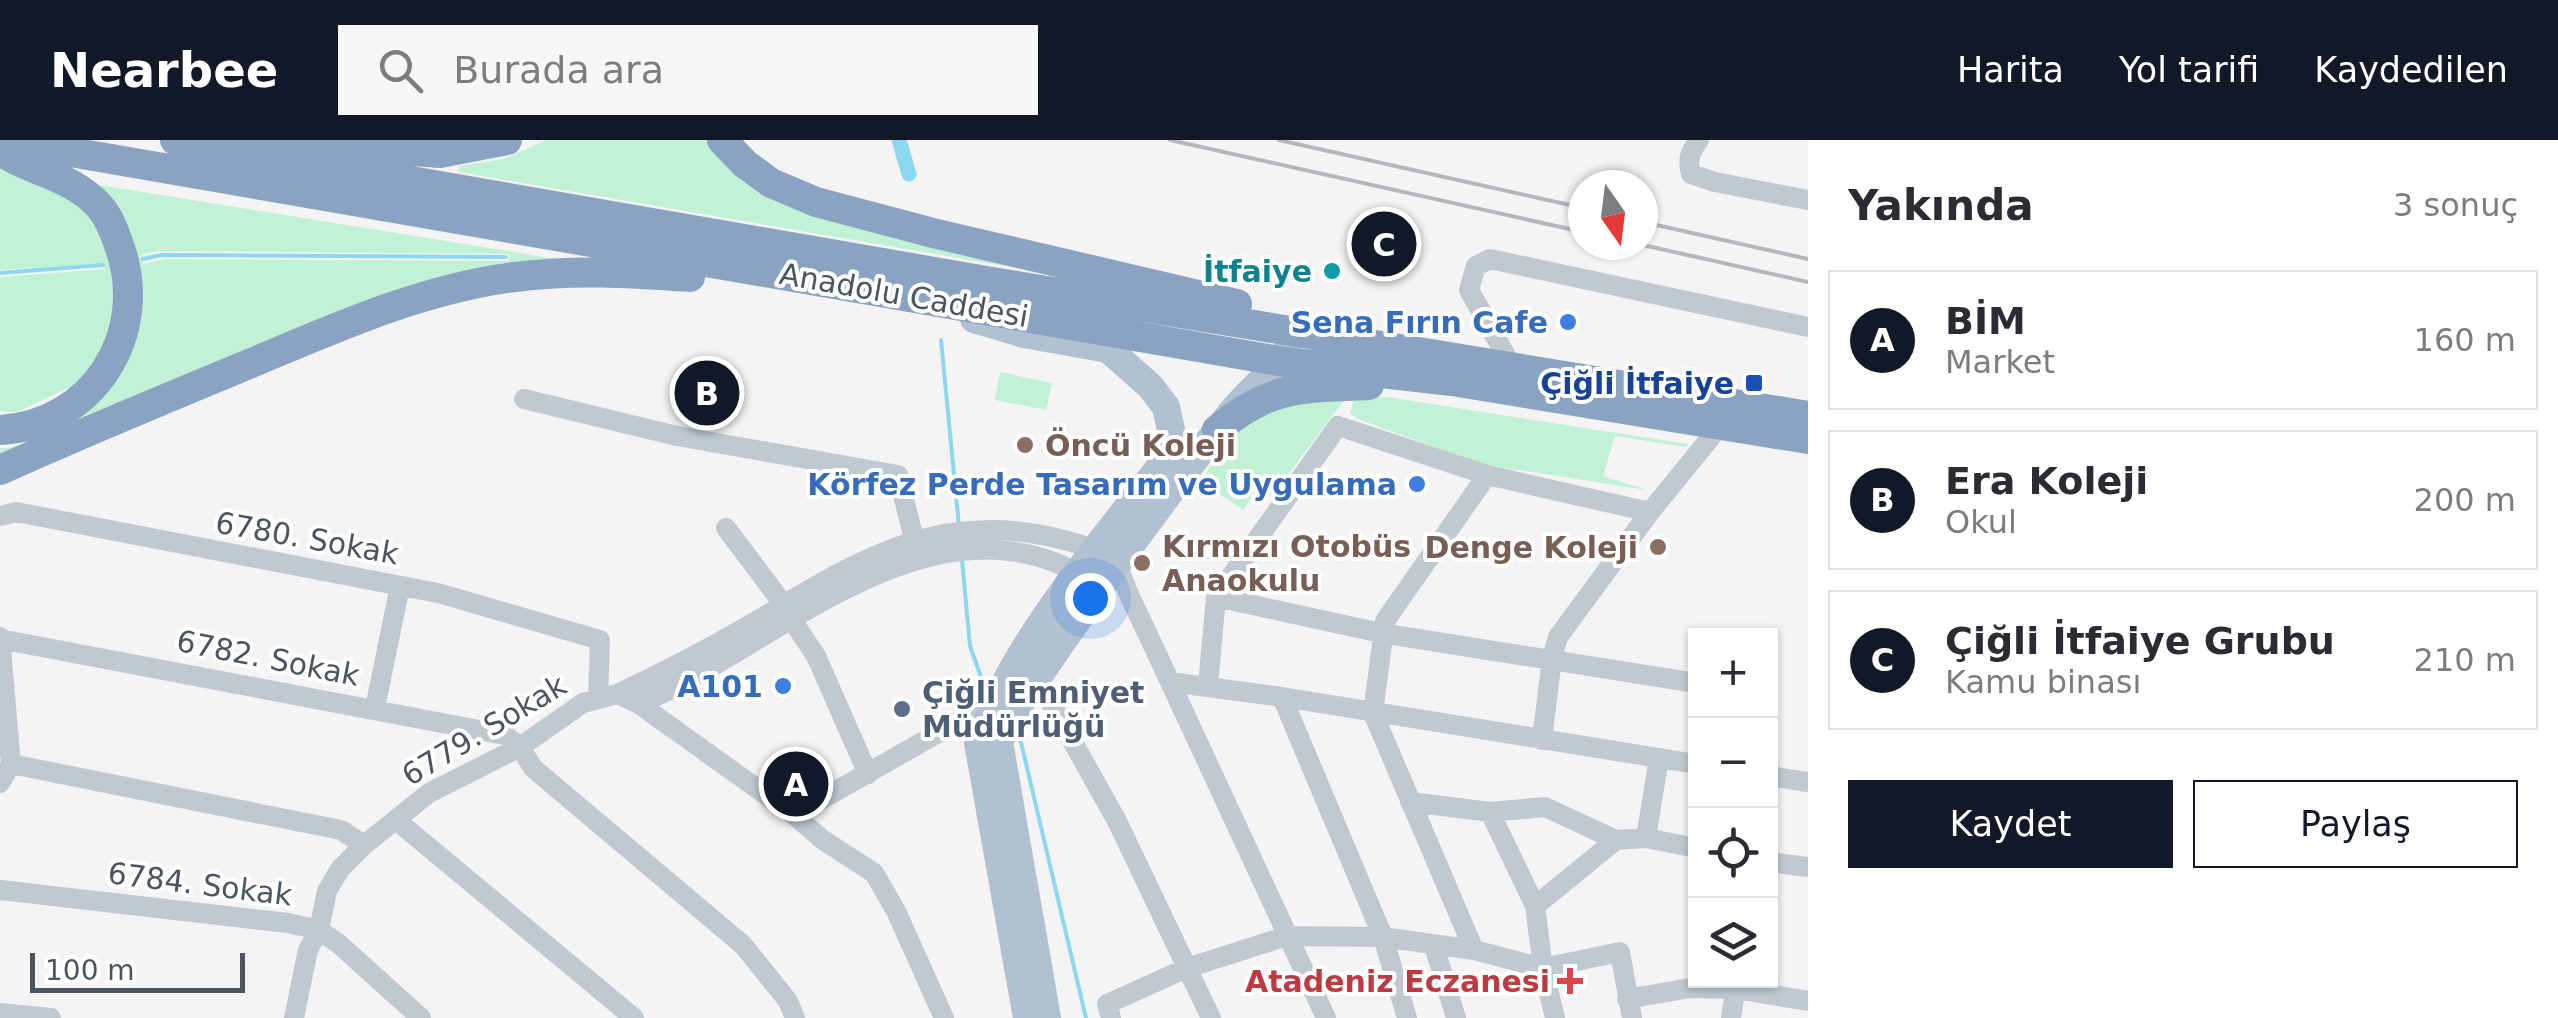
<!DOCTYPE html>
<html lang="tr">
<meta charset="utf-8">
<style>
body{margin:0;font-family:"DejaVu Sans",sans-serif;background:#f7f7f7;color:#2b2b33}
.controls{position:absolute;right:30px;bottom:30px;display:grid;overflow:hidden;border-radius:0px;box-shadow:0 2px 8px #0004}
.controls button{width:90px;height:90px;display:grid;place-items:center;padding:0;border:0;border-bottom:2px solid #e1e1e2;background:#fff;color:#2b2b33;font:50px sans-serif}
.compass{position:absolute;left:1568px;top:30px;width:90px;height:90px;border-radius:50%;background:#fff;box-shadow:0 2px 8px #0004;rotate:166deg}
.scale{position:absolute;left:30px;bottom:25px;width:215px;box-sizing:border-box;padding-left:10px;border:5px solid #495561;border-top:0;font-size:28px;line-height:35px;white-space:nowrap;color:#495561;-webkit-text-stroke:8px #fff;paint-order:stroke}
.you{position:absolute;left:1090px;top:458px;width:35px;height:35px;margin:-25px;border:8px solid #fff;border-radius:50%;background:#1a73e8;box-shadow:0 0 0 15px #1a73e833}
.badge{display:grid;place-items:center;width:65px;height:65px;border-radius:50%;background:#111827;color:#fff;font-size:32px;font-weight:700}
.pin{position:absolute;translate:-50% -50%;border:5px solid #fff;box-shadow:0 2px 10px #0006}
.list{margin:0;padding:0;list-style:none}
h2{display:flex;justify-content:space-between;align-items:center;height:130px;margin:0;padding:0 40px;font-size:42px}
h2 small{font-size:32px;font-weight:400;color:#7c7c81}
.list li{display:grid;grid-template-columns:65px 1fr auto;gap:30px;align-items:center;box-sizing:border-box;height:140px;margin:0 20px 20px;padding:0 20px;border:2px solid #e1e1e2;border-radius:0px}
.list b{display:block;font-size:38px;white-space:nowrap}
.list p{margin:0;font-size:32px;white-space:nowrap;color:#7c7c81}
.list em{font-size:32px;font-style:normal;color:#7c7c81}
.actions{display:flex;gap:20px;padding:30px 40px}
.actions a{flex:1;padding:22px 0;border:2px solid #111827;border-radius:0px;text-align:center;font-size:35px;color:#111827}
.actions .main{background:#111827;color:#fff}
.icon{flex:none;width:55px;height:55px;fill:none;stroke:currentColor;stroke-width:2;stroke-linecap:round;stroke-linejoin:round}
.map{position:relative;flex:none;width:1808px;height:878px;overflow:hidden}
header{display:flex;align-items:center;gap:60px;box-sizing:border-box;height:140px;padding:0 50px;background:#111827;color:#fff}
header strong{font-size:48px}
nav{display:flex;gap:55px;margin-inline-start:auto;font-size:35px}
.search{width:700px;height:90px;background:#f7f7f7;display:flex;align-items:center;gap:25px;box-sizing:border-box;padding:0 35px;border-radius:0px;color:#7c7c81;font-size:38px}
main{display:flex}
aside{flex:1;background:#fff}
.map>svg:first-child{display:block}
.green{fill:#c2f2d6;fill-rule:evenodd}
.lines{fill:none;stroke-linecap:round;stroke-linejoin:round}
.stream{stroke:#8ed8ef;stroke-width:4}
.canal{stroke:#8ed8ef;stroke-width:15}
.minor{stroke:#c0c9d2;stroke-width:20}
.major{stroke:#b2c1d1;stroke-width:28}
.highway{stroke:#8aa3c2;stroke-width:30}
.rail{stroke:#b5b7bd;stroke-width:4}
.culture-dot{fill:#0f9aa8;stroke:#fff;stroke-width:4}
.shop-dot{fill:#3f7fe0;stroke:#fff;stroke-width:4}
.transit-dot{fill:#1a4fb4;stroke:#fff;stroke-width:4}
.education-dot{fill:#8d6e63;stroke:#fff;stroke-width:4}
.service-dot{fill:#5c6f8a;stroke:#fff;stroke-width:4}
.health-dot{fill:#e0444e;stroke:#fff;stroke-width:4}
.labels{text-anchor:middle;dominant-baseline:central;stroke-width:8;stroke-linejoin:round;paint-order:stroke}
.culture-label{font-size:30px;font-weight:bold;fill:#0d838f;stroke:#fff;text-anchor:end}
.street-label{font-size:30px;fill:#495561;stroke:#fff}
.shop-label{font-size:30px;font-weight:bold;fill:#366cbe;stroke:#fff;text-anchor:end}
.transit-label{font-size:30px;font-weight:bold;fill:#164399;stroke:#fff;text-anchor:end}
.education-label{font-size:30px;font-weight:bold;fill:#785e54;stroke:#fff;text-anchor:start}
.service-label{font-size:30px;font-weight:bold;fill:#4e5e75;stroke:#fff;text-anchor:start}
.health-label{font-size:30px;font-weight:bold;fill:#be3a42;stroke:#fff;text-anchor:end}
</style>
<header>
<strong>Nearbee</strong>
<div class="search"><svg class="icon" aria-label="search" viewBox="0 0 24 24"><circle cx="10" cy="10" r="6"/><path d="M15 15l6 6"/></svg>Burada ara</div>
<nav><a>Harita</a><a>Yol tarifi</a><a>Kaydedilen</a></nav>
</header>
<main>
<div class="map">
<svg width="1808" height="878" viewBox="0 0 1808 878">
<rect width="100%" height="100%" fill="#f5f3f3"/>
<!-- green -->
<path class="green" d="M546,0H705L727,27L774,61L840,83L1006,121L1005,126L459,32V26L504,19Z
M0,29L48,44L90,76L105,102L117,148L102,215L77,244L17,272L0,271V137L104,129L103,124L0,130Z
M93,44L582,123L525,125L0,318V308C13,309 25,303 37,299C103,276 152,210 142,138C138,99 116,74 93,44ZM162,111L509,114L510,115L508,121L165,119L143,124L141,114Z
M1000,232L1052,243L1046,270L995,260Z
M1355,256L1387,257L1688,304L1686,307L1615,296L1603,336L1647,350L1480,324L1358,279L1350,273Z
M1345,259L1272,356L1258,349L1243,370L1202,341L1226,298L1270,267Z"/>
<g class="lines">
<!-- stream -->
<path class="stream" d="M143,119L161,115L506,117
M0,133L103,125
M941,200L959,386
M962,420L970,506L985,548
M1020,598L1086,878"/>
<!-- canal -->
<path class="canal" d="M899,0L909,34"/>
<!-- minor -->
<path class="minor" d="M1699,0C1690,12 1687,19 1691,34L1715,42L1808,60
M1514,230L1469,150L1476,126L1490,119L1808,187
M524,259L677,296L898,335L914,399
M0,376L16,372L438,453L600,500L598,559
M726,388L784,465
M1216,457L1381,493L1696,543
M792,480L816,516L868,634
M0,497L11,624L0,643
M0,499L505,595L520,607L533,628L743,805L788,861L795,878
M1037,538L1117,681L1211,878
M1170,542L1326,878
M1208,545L1216,457L1338,286L1487,335L1650,372
M617,554C658,535 699,514 739,491C842,432 925,368 1052,397C1073,402 1099,408 1114,424C1122,433 1126,448 1131,459C1144,486 1157,514 1170,542L1282,557L1696,624
M1282,557L1383,797L1407,878
M639,564C777,507 930,343 1089,439
M375,568L400,446
M1542,600L1552,518L1558,497L1650,372L1720,286
M11,624L341,690L364,705
M1770,636L1808,642
M1410,662L1490,672L1545,667L1616,700L1646,698L1696,708
M1490,672L1535,766L1543,828L1555,878
M794,675L823,700L874,733L896,771L944,878
M396,680L634,878
M1646,698L1659,618
M1770,722L1808,727
M0,750L288,783L319,790L339,804L421,878
M1535,766L1616,700
M1434,806L1456,878
M1474,810L1373,573L1385,481L1487,335
M1627,859L1690,848L1736,849L1808,861
M0,873L51,878
M294,878L308,810L319,790L327,751L340,729L364,705L429,653L520,607L583,563L617,554L639,564L794,675L966,577L990,569L1000,573
M1111,878L1107,864L1187,828L1287,796L1383,797L1474,810L1543,828L1620,812L1632,878
M1731,878L1737,840"/>
<!-- major -->
<path class="major" d="M974,179L1024,194L1108,209L1150,246L1166,267L1171,290L1162,324C1096,409 1015,501 978,603L1027,878
M1047,878L999,602L1011,577C1066,495 1123,414 1183,335C1213,296 1244,250 1285,222L1288,206"/>
<!-- highway -->
<path class="highway" d="M1,0L1285,222L1452,241L1808,299
M175,0L992,142L1808,276
M722,0L745,24L771,43L816,62L933,93L1237,164
M277,1L440,13L507,0
M0,11C33,33 72,35 100,67C110,78 115,94 120,108C150,194 93,285 0,290
M1217,290C1270,245 1302,248 1369,245
M0,330C86,291 174,255 261,219C342,185 426,148 515,137C574,129 631,133 690,137"/>
<!-- rail -->
<path class="rail" d="M1170,0L1583,92
M1279,0L1583,68
M1643,82L1808,119
M1643,105L1808,142"/>
</g>
<!-- markers -->
<circle class="culture-dot" cx="1332" cy="131" r="10"/>
<g class="shop-dot">
<circle cx="1568" cy="182" r="10"/>
<circle cx="1417" cy="344" r="10"/>
<circle cx="783" cy="546" r="10"/>
</g>
<rect class="transit-dot" x="1744" y="233" width="20" height="20" rx="5"/>
<g class="education-dot">
<circle cx="1025" cy="305" r="10"/>
<circle cx="1658" cy="407" r="10"/>
<circle cx="1142" cy="423" r="10"/>
</g>
<circle class="service-dot" cx="902" cy="569" r="10"/>
<path class="health-dot" d="M1565 826h10v10h10v10h-10v10h-10v-10h-10v-10h10z"/>
<g class="labels">
<!-- culture labels -->
<g class="culture-label">
<text x="1312" y="131">İtfaiye</text>
</g>
<!-- street labels -->
<g class="street-label">
<text transform="translate(904 155) rotate(10)">Anadolu Caddesi</text>
<text transform="translate(307 398) rotate(10)">6780. Sokak</text>
<text transform="translate(268 518) rotate(11)">6782. Sokak</text>
<text transform="translate(484 590) rotate(-31)">6779. Sokak</text>
<text transform="translate(200 744) rotate(7)">6784. Sokak</text>
</g>
<!-- shop labels -->
<g class="shop-label">
<text x="1548" y="182">Sena Fırın Cafe</text>
<text x="1397" y="344">Körfez Perde Tasarım ve Uygulama</text>
<text x="763" y="546">A101</text>
</g>
<!-- transit labels -->
<g class="transit-label">
<text x="1734" y="243">Çiğli İtfaiye</text>
</g>
<!-- education labels -->
<g class="education-label">
<text x="1045" y="305">Öncü Koleji</text>
<text x="1162" y="406">Kırmızı Otobüs<tspan x="1162" dy="34">Anaokulu</tspan></text>
<text x="1638" y="407" text-anchor="end">Denge Koleji</text>
</g>
<!-- service labels -->
<g class="service-label">
<text x="922" y="552">Çiğli Emniyet<tspan x="922" dy="34">Müdürlüğü</tspan></text>
</g>
<!-- health labels -->
<g class="health-label">
<text x="1550" y="841">Atadeniz Eczanesi</text>
</g>
</g>
</svg>
<div class="controls">
<button>+</button>
<button>−</button>
<button><svg class="icon" aria-label="locate" viewBox="0 0 24 24"><circle cx="12" cy="12" r="6"/><path d="M12 2v4M12 18v4M2 12h4M18 12h4"/></svg></button>
<button><svg class="icon" aria-label="layers" viewBox="0 0 24 24"><path d="M12 4l9 5-9 5-9-5zM3 14l9 5 9-5"/></svg></button>
</div>
<svg class="compass" viewBox="-18 -18 36 36"><path d="M0-13l5 13h-10z" fill="#e53935"/><path d="M0 13l5-13h-10z" fill="#7c7c81"/></svg>
<div class="scale">100 m</div>
<div class="you"></div>
<div class="pin badge" style="left:796px;top:644px">A</div>
<div class="pin badge" style="left:707px;top:253px">B</div>
<div class="pin badge" style="left:1384px;top:104px">C</div>
</div>
<aside>
<h2>Yakında<small>3 sonuç</small></h2>
<ul class="list">
<li><span class="badge">A</span><div><b>BİM</b><p>Market</p></div><em>160 m</em></li>
<li><span class="badge">B</span><div><b>Era Koleji</b><p>Okul</p></div><em>200 m</em></li>
<li><span class="badge">C</span><div><b>Çiğli İtfaiye Grubu</b><p>Kamu binası</p></div><em>210 m</em></li>
</ul>
<div class="actions"><a class="main">Kaydet</a><a>Paylaş</a></div>
</aside>
</main>
